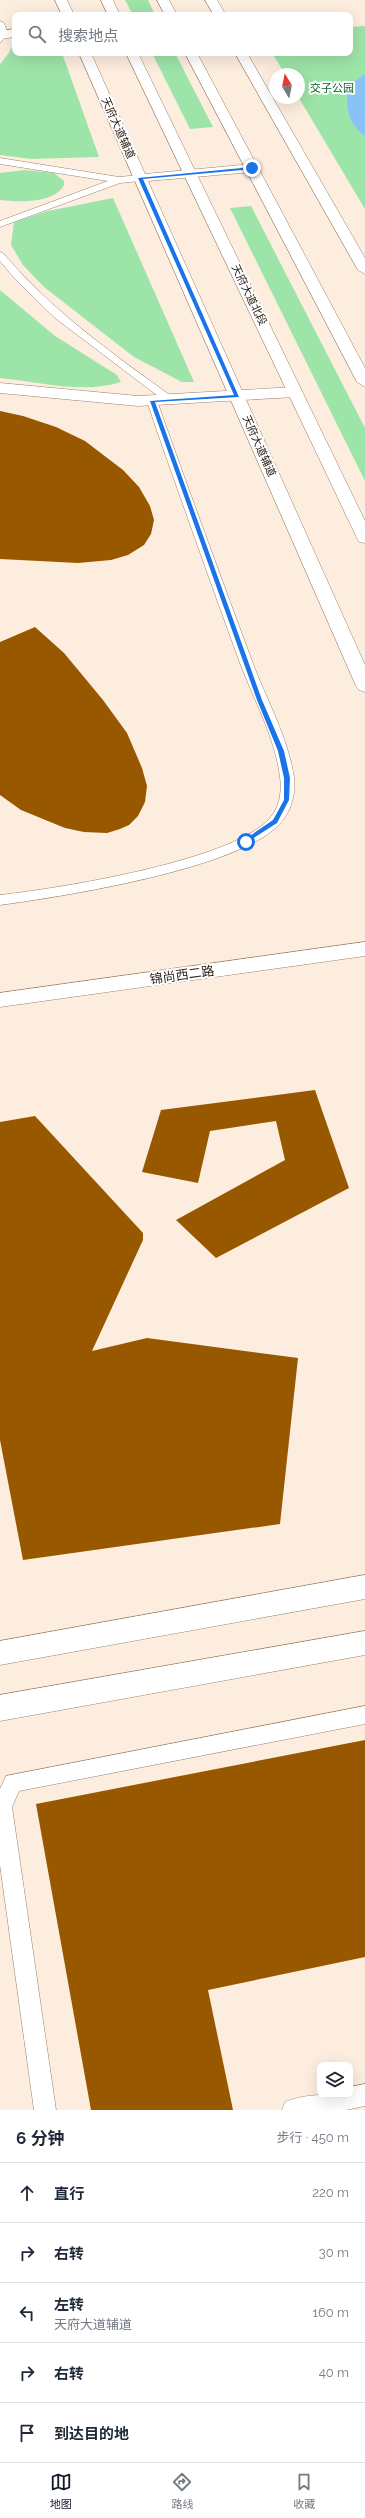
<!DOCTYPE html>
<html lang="zh">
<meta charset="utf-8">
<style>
body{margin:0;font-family:Raleway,"Noto Sans SC",sans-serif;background:#f6f6f7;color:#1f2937}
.controls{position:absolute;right:12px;bottom:12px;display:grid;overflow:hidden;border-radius:8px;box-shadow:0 4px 16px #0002}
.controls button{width:36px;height:36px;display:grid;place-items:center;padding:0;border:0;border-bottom:1px solid #e0e1e3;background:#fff;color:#1f2937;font:20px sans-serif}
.compass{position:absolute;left:269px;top:68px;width:36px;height:36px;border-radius:50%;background:#fff;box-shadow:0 4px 16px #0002;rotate:350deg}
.stop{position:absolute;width:12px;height:12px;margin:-9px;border:3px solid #1a73e8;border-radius:50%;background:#fff}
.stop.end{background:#1a73e8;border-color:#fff;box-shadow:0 1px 4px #0008}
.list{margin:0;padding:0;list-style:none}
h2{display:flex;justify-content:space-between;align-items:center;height:52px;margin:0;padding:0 16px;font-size:17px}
h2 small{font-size:13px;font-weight:400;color:#747a83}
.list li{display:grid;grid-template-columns:26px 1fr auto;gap:12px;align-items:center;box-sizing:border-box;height:60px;padding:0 16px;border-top:1px solid #e0e1e3}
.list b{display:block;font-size:15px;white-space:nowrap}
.list p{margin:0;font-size:13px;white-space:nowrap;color:#747a83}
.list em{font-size:13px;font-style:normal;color:#747a83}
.icon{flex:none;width:22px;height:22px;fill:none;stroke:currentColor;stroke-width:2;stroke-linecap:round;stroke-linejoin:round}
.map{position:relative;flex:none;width:365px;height:2110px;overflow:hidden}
.search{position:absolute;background:#fff;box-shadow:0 4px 16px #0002;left:12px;right:12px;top:12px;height:44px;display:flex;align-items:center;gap:10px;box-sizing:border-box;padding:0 14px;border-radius:8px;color:#747a83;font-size:15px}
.sheet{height:352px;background:#fff}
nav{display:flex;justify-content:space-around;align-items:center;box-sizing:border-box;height:56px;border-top:1px solid #e0e1e3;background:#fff;font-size:11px;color:#747a83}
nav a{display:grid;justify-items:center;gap:2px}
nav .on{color:#111827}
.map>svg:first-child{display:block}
.green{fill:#9de4a8}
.water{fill:#89c2f6}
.building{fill:#985800}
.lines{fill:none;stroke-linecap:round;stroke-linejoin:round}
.lane-casing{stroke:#99816b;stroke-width:1}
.street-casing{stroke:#99816b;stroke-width:1}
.secondary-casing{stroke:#99816b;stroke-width:1}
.primary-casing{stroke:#99816b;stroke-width:1}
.lane{fill:#fff;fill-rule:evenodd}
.street{fill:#fff;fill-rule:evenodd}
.secondary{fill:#fff;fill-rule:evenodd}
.primary{fill:#fff;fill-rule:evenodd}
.route{fill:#1a73e8}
.labels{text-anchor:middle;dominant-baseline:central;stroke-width:4;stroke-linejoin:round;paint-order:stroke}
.far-park-label{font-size:11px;fill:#0e6329;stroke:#fff}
.far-street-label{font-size:11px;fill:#2f251c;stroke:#fff}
.street-label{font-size:13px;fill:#2f251c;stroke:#fff}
</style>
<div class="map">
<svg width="365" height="2110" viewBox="0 0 365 2110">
<rect width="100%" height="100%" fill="#fcedde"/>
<!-- green -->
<path class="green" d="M125,0H148L155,15H133Z
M365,26V209L299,98V74H285L272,53H350V27Z
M15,39V53H62L99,157L31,159L0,155V64L9,53Z
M152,53H175L213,127L190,129Z
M25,170L54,173L64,181V185C54,204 19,202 0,200V173Z
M113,198L194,382H182L134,357L44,287L23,265L11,245L14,222L48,211Z
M251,206L365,428V481L230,208Z
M0,290L55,336L117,375L121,382C84,394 38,382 0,378Z"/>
<!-- water -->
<path class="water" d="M365,74V136C347,123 345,106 349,85Z"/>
<!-- building -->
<path class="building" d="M0,411L23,416L56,427L85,441L123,470L139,487L150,506L154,520L151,534L144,545L128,555L111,560L78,563L0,559Z
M35,627L64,653L103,700L127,733L142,768L147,786L145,802L138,816L129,825L120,829L107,833L84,832L65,828L21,810L0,795V642Z
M315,1090L349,1188L216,1258L176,1220L285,1160L276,1121L210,1131L198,1183L142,1172L161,1110Z
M35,1116L143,1233V1240L92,1351L147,1338L298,1358L280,1524L23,1560L0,1440V1122Z
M365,1740V1957L208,1990L233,2110H91L36,1804Z"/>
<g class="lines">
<defs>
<path id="lane" d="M0,21L4,23L8,34L0,43Z
M0,158L119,177L140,175L145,178L140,181L120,183L0,227V221L108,181L0,164Z
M0,252L3,253C52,311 113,354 174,398V402H166L55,318L15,279L0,261Z
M152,398L157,401C188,488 220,575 252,661C266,699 288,737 294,777C296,792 292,808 283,820C248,868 60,897 0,905V895C55,889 243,860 273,814C280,804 282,789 280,777C275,737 254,700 240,663C212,587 185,510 158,434L147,401Z
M365,1706V1724L19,1791L12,1807L56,2110H34L0,1865V1789L6,1776Z
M365,2084V2106L346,2110H282L285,2102C308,2093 326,2095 350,2095V2087Z"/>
<path id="street" d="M15,29V37L0,39V31Z
M0,383L138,396L295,387L303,392L295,397L138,406L0,393Z
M365,1575V1599L0,1665V1641Z
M365,1631V1655L0,1721V1695Z"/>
<path id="secondary" d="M55,0H67L74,15H62Z
M205,0H217L226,15H214Z
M79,53H91L145,174L252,164L259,168L252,172L148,181L365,665V692L359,690L356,686Z
M235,53H247L365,258V274L358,270Z
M365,942V956L0,1007V993Z"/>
<path id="primary" d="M101,0H113L120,15H108Z
M157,0H169L177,15H165Z
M126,53H138L365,521V543L359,542L357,538Z
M185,53H197L365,368V387L357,382Z"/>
</defs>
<!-- lane casing -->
<use href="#lane" class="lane-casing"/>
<!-- street casing -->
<use href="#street" class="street-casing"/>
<!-- secondary casing -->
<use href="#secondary" class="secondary-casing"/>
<!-- primary casing -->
<use href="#primary" class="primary-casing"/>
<!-- lane -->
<use href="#lane" class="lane"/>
<!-- street -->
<use href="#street" class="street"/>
<!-- secondary -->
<use href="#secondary" class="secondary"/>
<!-- primary -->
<use href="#primary" class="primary"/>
</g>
<!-- route -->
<path class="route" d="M252,167L253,169L143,179L239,397L155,402L262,700L284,751L290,778L289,800L277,823L246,843L244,840L273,820L284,800V778L278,751L257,700L150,401L234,395L138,178Z"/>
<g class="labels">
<!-- far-park labels -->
<g class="far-park-label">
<text x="332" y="88">交子公园</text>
</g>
<!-- far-street labels -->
<g class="far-street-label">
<text transform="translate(118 128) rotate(66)">天府大道辅道</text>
<text transform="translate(249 295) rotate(64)">天府大道北段</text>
<text transform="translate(259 446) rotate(66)">天府大道辅道</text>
</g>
<!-- street labels -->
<g class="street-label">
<text transform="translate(182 975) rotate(-8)">锦尚西二路</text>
</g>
</g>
</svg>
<div class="controls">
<button><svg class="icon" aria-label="layers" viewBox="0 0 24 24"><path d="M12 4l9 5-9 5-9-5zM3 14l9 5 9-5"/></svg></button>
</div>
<svg class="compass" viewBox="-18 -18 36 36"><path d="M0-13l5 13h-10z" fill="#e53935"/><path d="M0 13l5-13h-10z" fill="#747a83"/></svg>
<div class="stop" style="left:246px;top:842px"></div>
<div class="stop end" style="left:252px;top:168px"></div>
<div class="search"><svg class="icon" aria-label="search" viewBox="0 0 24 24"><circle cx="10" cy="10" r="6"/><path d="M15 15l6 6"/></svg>搜索地点</div>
</div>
<section class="sheet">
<h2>6 分钟<small>步行 · 450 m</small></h2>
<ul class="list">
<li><svg class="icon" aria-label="ahead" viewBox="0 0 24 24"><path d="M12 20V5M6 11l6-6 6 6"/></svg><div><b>直行</b></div><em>220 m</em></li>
<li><svg class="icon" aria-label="right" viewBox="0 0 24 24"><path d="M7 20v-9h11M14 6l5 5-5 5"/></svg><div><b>右转</b></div><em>30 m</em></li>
<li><svg class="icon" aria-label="left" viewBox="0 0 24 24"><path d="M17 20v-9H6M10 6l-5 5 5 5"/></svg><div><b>左转</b><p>天府大道辅道</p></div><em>160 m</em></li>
<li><svg class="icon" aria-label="right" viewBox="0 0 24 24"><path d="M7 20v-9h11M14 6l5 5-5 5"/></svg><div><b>右转</b></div><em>40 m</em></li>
<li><svg class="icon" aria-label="arrive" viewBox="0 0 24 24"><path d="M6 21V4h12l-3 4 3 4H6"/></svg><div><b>到达目的地</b></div></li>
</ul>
</section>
<nav>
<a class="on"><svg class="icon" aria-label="map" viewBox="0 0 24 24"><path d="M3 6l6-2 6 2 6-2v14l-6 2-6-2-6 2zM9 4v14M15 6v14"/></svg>地图</a>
<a><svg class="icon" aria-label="directions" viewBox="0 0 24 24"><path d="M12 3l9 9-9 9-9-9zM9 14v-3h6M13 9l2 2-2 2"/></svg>路线</a>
<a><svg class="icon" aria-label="saved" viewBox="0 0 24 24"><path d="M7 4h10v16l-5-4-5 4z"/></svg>收藏</a>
</nav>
